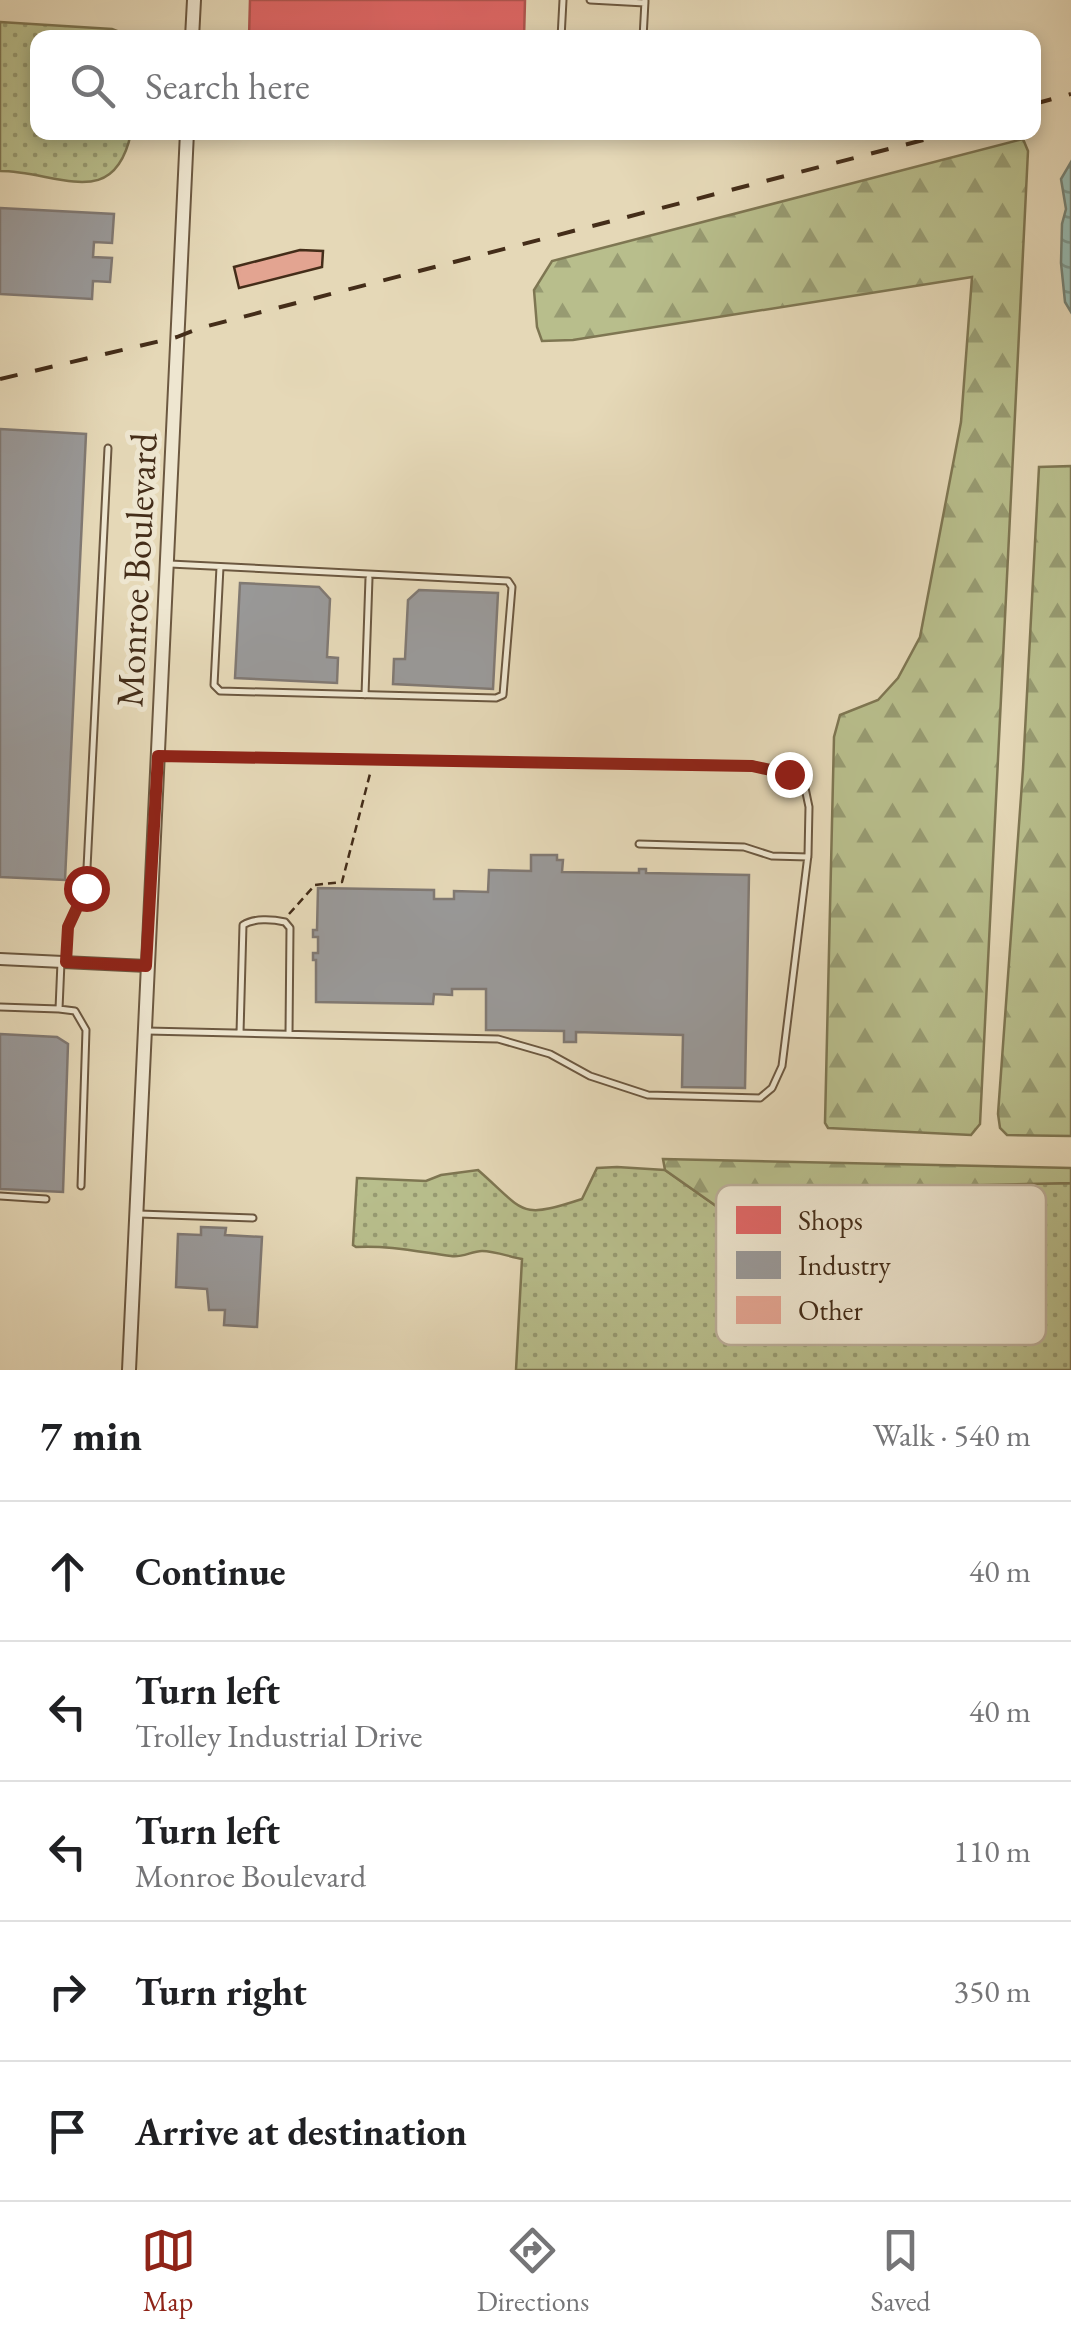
<!DOCTYPE html>
<meta charset="utf-8">
<style>
body{margin:0;font-family:"EB Garamond",serif;background:#f2f2f2;color:#202124}
.stop{position:absolute;width:30px;height:30px;margin:-22px;border:8px solid #8f2418;border-radius:50%;background:#fff}
.stop.end{background:#8f2418;border-color:#fff;box-shadow:0 2px 10px #0008}
.list{margin:0;padding:0;list-style:none}
h2{display:flex;justify-content:space-between;align-items:center;height:130px;margin:0;padding:0 40px;font-size:42px}
h2 small{font-size:32px;font-weight:400;color:#757577}
.list li{display:grid;grid-template-columns:65px 1fr auto;gap:30px;align-items:center;box-sizing:border-box;height:140px;padding:0 40px;border-top:2px solid #e0e0e0}
.list b{display:block;font-size:38px;white-space:nowrap}
.list p{margin:0;font-size:32px;white-space:nowrap;color:#757577}
.list em{font-size:32px;font-style:normal;color:#757577}
.icon{flex:none;width:55px;height:55px;fill:none;stroke:currentColor;stroke-width:2;stroke-linecap:round;stroke-linejoin:round}
.map{position:relative;flex:none;width:1071px;height:1370px;overflow:hidden}
.search{position:absolute;background:#fff;box-shadow:0 5px 15px #0003;left:30px;right:30px;top:30px;height:110px;display:flex;align-items:center;gap:25px;box-sizing:border-box;padding:0 35px;border-radius:20px;color:#757577;font-size:38px}
.sheet{height:830px;background:#fff}
nav{display:flex;justify-content:space-around;align-items:center;box-sizing:border-box;height:140px;border-top:2px solid #e0e0e0;background:#fff;font-size:28px;color:#757577}
nav a{display:grid;justify-items:center;gap:5px}
nav .on{color:#8f2418}
.map>svg:first-child{display:block}
.grass{fill:url(#grass-dots);stroke:#7e7652;stroke-width:2.5}
.forest{fill:url(#forest-firs);stroke:#7e7652;stroke-width:2.5}
.water{fill:url(#water-waves);stroke:#758174;stroke-width:2.5}
.shops{fill:#e06666;stroke:#b1554f;stroke-width:2.5}
.industry{fill:#999;stroke:#807973;stroke-width:2.5}
.building{fill:#e3a491;stroke:#442d19;stroke-width:2.5}
.lines{fill:none;stroke-linecap:round;stroke-linejoin:round}
.service-casing{stroke:#6c5840;stroke-width:9}
.minor-casing{stroke:#6c5840;stroke-width:14}
.tertiary-casing{stroke:#6c5840;stroke-width:16}
.path{stroke:#442d19;stroke-width:2.5;stroke-dasharray:8 5;stroke-linecap:butt}
.service{stroke:#eee6d0;stroke-width:5}
.minor{stroke:#eee6d0;stroke-width:10}
.tertiary{stroke:#eee6d0;stroke-width:12}
.rail{stroke:#442d19;stroke-width:4;stroke-dasharray:18 18;stroke-linecap:butt}
.route{stroke:#8f2418;stroke-width:12}
.labels{text-anchor:middle;dominant-baseline:central;stroke-width:10;stroke-linejoin:round;paint-order:stroke}
.street-label{font-size:38px;fill:#442d19;stroke:#eee6d0}
.key{fill:#eee6d0;stroke:#bbae99;stroke-width:2.5}
.key-label{font-size:28px;fill:#442d19}
</style>
<div class="map">
<svg width="1071" height="1370" viewBox="0 0 1071 1370">
<defs>
<pattern id="grass-dots" width="8" height="8" patternUnits="userSpaceOnUse" patternTransform="scale(2.5)"><rect width="8" height="8" fill="#b8be8c"/><path d="M2 2h.1M6 6h.1" fill="none" stroke="#979b72" stroke-width="1.8" stroke-linecap="round"/></pattern>
<pattern id="forest-firs" width="22" height="20" patternUnits="userSpaceOnUse" patternTransform="scale(2.5)"><rect width="22" height="20" fill="#b8be8c"/><path d="M5 1l3.5 6h-7zM16 11l3.5 6h-7z" fill="#979b72"/></pattern>
<pattern id="water-waves" width="16" height="10" patternUnits="userSpaceOnUse" patternTransform="scale(2.5)"><rect width="16" height="10" fill="#96b9b0"/><path d="M0 5q4-4 8 0t8 0" fill="none" stroke="#7c978e"/></pattern>
</defs>
<rect width="100%" height="100%" fill="#e5d8b7"/>
<filter id="stains"><feTurbulence type="fractalNoise" baseFrequency=".002" numOctaves="4"/><feColorMatrix values="0 0 0 0 .2 0 0 0 0 .09 0 0 0 0 .02 0 0 0 .5 -.17"/></filter>
<radialGradient id="worn" r=".72"><stop offset=".6" stop-color="#630" stop-opacity="0"/><stop offset="1" stop-color="#630" stop-opacity=".3"/></radialGradient>
<!-- grass -->
<path class="grass" d="M0,22L112,29L125,34L127,37L38,38V132L131,133C114,213 57,171 0,171Z
M617,1167L665,1170L729,1215L873,1227L899,1241L919,1229L941,1185L1071,1183V1370H516L522,1259C510,1257 495,1251 482,1251C472,1251 462,1258 451,1256C420,1252 388,1245 356,1247L353,1245L357,1178L426,1181L441,1175L478,1170C526,1212 518,1220 582,1199L597,1168Z"/>
<!-- forest -->
<path class="forest" d="M1023,139L1028,151L980,1124L971,1135L828,1128L825,1123L834,737L840,715L878,700L898,678L920,637L961,422L972,277L573,340L542,341L537,327L534,290L552,261Z
M1071,466V1136L1007,1135L1000,1128L998,1114L1023,769L1039,467Z
M663,1159L1071,1168V1183L942,1186L919,1229L899,1241L873,1227L729,1215L665,1170Z"/>
<!-- water -->
<path class="water" d="M1071,162V312L1065,302L1061,263L1062,224L1066,209L1061,179Z"/>
<!-- shops -->
<path class="shops" d="M250,0H525L524,38H249Z"/>
<!-- industry -->
<path class="industry" d="M0,208L114,214L112,243L94,242L93,257L112,258L110,282L93,281L92,299L0,294Z
M0,429L86,434L65,880L0,877Z
M240,583L319,587L330,599L327,657L338,658L337,683L235,678Z
M419,590L498,593L493,689L393,684L394,659H405L408,600Z
M531,855H557V860H563L562,872L639,873V869H646V873L749,875L745,1088L682,1087L683,1035L576,1032V1042H564V1031L486,1030V989H452V995L434,994L433,1004L316,1002V960H313V953H318V937H313V930H317L318,888L434,890V899H454V891L488,892L489,870L531,871Z
M0,1034L57,1037L68,1044L63,1192L0,1189Z
M201,1227L226,1228L225,1235L262,1237L257,1327L224,1325L225,1310H209L207,1289L176,1287L178,1234L201,1235Z"/>
<!-- building -->
<path class="building" d="M300,250L323,251L322,267L239,288L234,267Z"/>
<g class="lines">
<defs>
<path id="service" d="M590,0L645,3
M561,38L563,0
M643,38L645,1
M170,564L508,581L512,587L503,695L496,698L220,691L214,685L220,567
M365,695L369,578
M639,844L744,847L772,856L808,857
M66,962L68,927L86,888L108,448
M0,1007L59,1009L61,962
M59,1009L75,1011L86,1030L81,1186
M147,1031L498,1039L550,1054L590,1076L648,1095L760,1098L772,1088L782,1066L808,855L809,807L805,788L789,775L753,765L161,756
M240,1033L243,925C254,918 272,919 285,922L290,928L289,1034
M0,1196L46,1199
M139,1214L253,1218"/>
<path id="minor" d="M0,959L147,966"/>
<path id="tertiary" d="M192,38L194,0
M129,1370L187,132"/>
</defs>
<!-- service casing -->
<use href="#service" class="service-casing"/>
<!-- minor casing -->
<use href="#minor" class="minor-casing"/>
<!-- tertiary casing -->
<use href="#tertiary" class="tertiary-casing"/>
<!-- path -->
<path class="path" d="M289,914L315,885L342,882L371,770"/>
<!-- service -->
<use href="#service" class="service"/>
<!-- minor -->
<use href="#minor" class="minor"/>
<!-- tertiary -->
<use href="#tertiary" class="tertiary"/>
<!-- rail -->
<path class="rail" d="M1034,104L1071,94
M0,379L177,337L200,328L954,132"/>
</g>
<g class="lines">
<!-- route -->
<path class="route" d="M86,888L68,927L66,962L146,966L158,756L752,766L789,774"/>
</g>
<g class="labels">
<!-- street labels -->
<g class="street-label">
<text transform="translate(136 570) rotate(-87)">Monroe Boulevard</text>
</g>
</g>
<!-- legend -->
<rect x="716" y="1185" width="330" height="160" rx="15" class="key"/>
<rect x="736" y="1206" width="45" height="28" fill="#e06666"/>
<rect x="736" y="1251" width="45" height="28" fill="#999"/>
<rect x="736" y="1296" width="45" height="28" fill="#e3a491"/>
<g class="key-label">
<text x="798" y="1230">Shops</text>
<text x="798" y="1275">Industry</text>
<text x="798" y="1320">Other</text>
</g>
<rect width="100%" height="100%" filter="url(#stains)"/>
<rect width="100%" height="100%" fill="url(#worn)"/>
</svg>
<div class="stop" style="left:86px;top:888px"></div>
<div class="stop end" style="left:789px;top:774px"></div>
<div class="search"><svg class="icon" aria-label="search" viewBox="0 0 24 24"><circle cx="10" cy="10" r="6"/><path d="M15 15l6 6"/></svg>Search here</div>
</div>
<section class="sheet">
<h2>7 min<small>Walk · 540 m</small></h2>
<ul class="list">
<li><svg class="icon" aria-label="ahead" viewBox="0 0 24 24"><path d="M12 20V5M6 11l6-6 6 6"/></svg><div><b>Continue</b></div><em>40 m</em></li>
<li><svg class="icon" aria-label="left" viewBox="0 0 24 24"><path d="M17 20v-9H6M10 6l-5 5 5 5"/></svg><div><b>Turn left</b><p>Trolley Industrial Drive</p></div><em>40 m</em></li>
<li><svg class="icon" aria-label="left" viewBox="0 0 24 24"><path d="M17 20v-9H6M10 6l-5 5 5 5"/></svg><div><b>Turn left</b><p>Monroe Boulevard</p></div><em>110 m</em></li>
<li><svg class="icon" aria-label="right" viewBox="0 0 24 24"><path d="M7 20v-9h11M14 6l5 5-5 5"/></svg><div><b>Turn right</b></div><em>350 m</em></li>
<li><svg class="icon" aria-label="arrive" viewBox="0 0 24 24"><path d="M6 21V4h12l-3 4 3 4H6"/></svg><div><b>Arrive at destination</b></div></li>
</ul>
</section>
<nav>
<a class="on"><svg class="icon" aria-label="map" viewBox="0 0 24 24"><path d="M3 6l6-2 6 2 6-2v14l-6 2-6-2-6 2zM9 4v14M15 6v14"/></svg>Map</a>
<a><svg class="icon" aria-label="directions" viewBox="0 0 24 24"><path d="M12 3l9 9-9 9-9-9zM9 14v-3h6M13 9l2 2-2 2"/></svg>Directions</a>
<a><svg class="icon" aria-label="saved" viewBox="0 0 24 24"><path d="M7 4h10v16l-5-4-5 4z"/></svg>Saved</a>
</nav>
